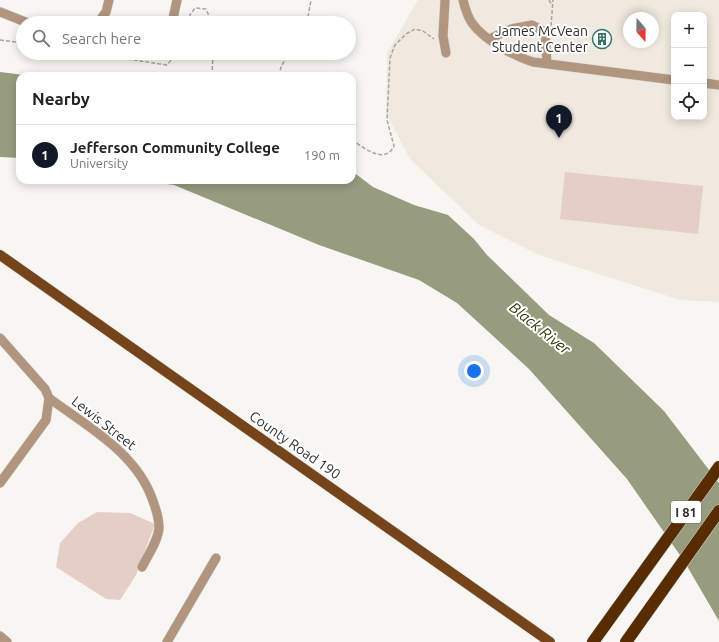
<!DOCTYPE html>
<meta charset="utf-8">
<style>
body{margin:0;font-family:Ubuntu,sans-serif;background:#f6f6f6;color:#222}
.controls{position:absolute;right:12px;top:12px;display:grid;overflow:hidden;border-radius:8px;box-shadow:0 2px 10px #0003}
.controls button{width:36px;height:36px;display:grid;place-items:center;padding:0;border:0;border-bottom:1px solid #e0e0e0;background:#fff;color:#222;font:20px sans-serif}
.compass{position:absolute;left:623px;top:12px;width:36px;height:36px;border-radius:50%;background:#fff;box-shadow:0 2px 10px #0003;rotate:160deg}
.you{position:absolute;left:474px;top:371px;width:14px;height:14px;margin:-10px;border:3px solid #fff;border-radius:50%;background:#1a73e8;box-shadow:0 0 0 6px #1a73e833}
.badge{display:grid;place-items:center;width:26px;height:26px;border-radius:50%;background:#111827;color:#fff;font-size:13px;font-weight:700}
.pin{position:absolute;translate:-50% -33px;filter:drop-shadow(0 1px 2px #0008)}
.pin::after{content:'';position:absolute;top:21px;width:14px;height:12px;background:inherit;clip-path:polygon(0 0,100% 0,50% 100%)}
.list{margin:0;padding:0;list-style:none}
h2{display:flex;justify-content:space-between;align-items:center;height:52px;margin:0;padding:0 16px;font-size:17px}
h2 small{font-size:13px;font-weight:400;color:#767676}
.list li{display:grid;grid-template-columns:26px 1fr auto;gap:12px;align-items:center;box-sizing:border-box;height:60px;padding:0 16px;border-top:1px solid #e0e0e0}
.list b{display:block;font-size:15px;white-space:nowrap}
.list p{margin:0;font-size:13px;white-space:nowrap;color:#767676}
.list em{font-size:13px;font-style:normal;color:#767676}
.icon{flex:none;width:22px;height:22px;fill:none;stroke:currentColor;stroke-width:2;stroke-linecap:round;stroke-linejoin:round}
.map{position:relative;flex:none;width:719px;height:642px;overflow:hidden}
.search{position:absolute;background:#fff;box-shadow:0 2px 10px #0003;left:16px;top:16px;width:340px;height:44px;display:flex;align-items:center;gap:10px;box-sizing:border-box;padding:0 14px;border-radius:22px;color:#767676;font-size:15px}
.panel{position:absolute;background:#fff;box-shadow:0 2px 10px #0003;left:16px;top:72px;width:340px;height:112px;border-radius:12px}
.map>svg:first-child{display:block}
.built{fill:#f0e9df;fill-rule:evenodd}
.green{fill:#e5cec6}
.water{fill:#979c7f}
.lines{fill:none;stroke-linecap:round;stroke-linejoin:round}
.minor-casing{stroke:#d4d2cf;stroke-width:10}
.major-casing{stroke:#d4d2cf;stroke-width:11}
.highway-casing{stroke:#d4d2cf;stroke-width:13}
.path{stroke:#a8a6a3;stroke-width:1.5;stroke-dasharray:4 2;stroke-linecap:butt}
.minor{stroke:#b2957f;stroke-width:9}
.major{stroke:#75441a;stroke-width:10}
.highway{stroke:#572c00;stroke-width:12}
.labels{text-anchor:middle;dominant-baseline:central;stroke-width:4;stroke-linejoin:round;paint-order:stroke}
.shield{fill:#fff;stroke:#6e6d6d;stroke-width:1}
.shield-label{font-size:13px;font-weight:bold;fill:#302f2e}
.poi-label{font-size:14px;fill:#302f2e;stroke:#fff;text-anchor:end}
.street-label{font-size:14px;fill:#302f2e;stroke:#fff}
.water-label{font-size:15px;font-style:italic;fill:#303600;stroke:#fff}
</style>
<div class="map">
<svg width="719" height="642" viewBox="0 0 719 642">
<rect width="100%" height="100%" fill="#f8f6f2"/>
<!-- built -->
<path class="built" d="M418,0H719V302L680,300L539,255L479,225L410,159L386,113L387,53ZM674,15H704V117H674ZM629,18H653V42H629Z"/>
<!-- green -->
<path class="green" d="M565,172L703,186L698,234L560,219Z
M97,512L130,513L155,524L136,575L120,600L106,599L56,567L60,543L78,523Z"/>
<!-- water -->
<path class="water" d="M0,72L32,76H20V158L0,157Z
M352,171L373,187L414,205L448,215L474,239L487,255L549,315L594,343L664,411L719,483V621L684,561L627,479L529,369L457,303L419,280L319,245L174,185L139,180H352Z"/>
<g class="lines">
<defs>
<path id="minor" d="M445,0L443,36L446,53
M463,0C465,8 467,16 472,23C484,40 514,56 533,62L674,80
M0,12L28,23
M98,23L106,12L109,0
M172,23L177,0
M489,39L511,29L532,25L545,32L547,64
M704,83L719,85
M0,338L45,389L49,398C88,427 137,453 153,501C156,509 159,519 159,528C158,541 148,555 142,567
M0,483L46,420L49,398
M0,636L7,642
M167,642L216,558"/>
<path id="major" d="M0,255L550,642"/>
<path id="highway" d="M593,642L719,467
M626,642L719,511"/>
</defs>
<!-- minor casing -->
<use href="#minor" class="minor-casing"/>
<!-- major casing -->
<use href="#major" class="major-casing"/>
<!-- highway casing -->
<use href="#highway" class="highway-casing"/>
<!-- path -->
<path class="path" d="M549,0L552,5
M189,23L190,15L195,8L206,9L212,23
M307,23L311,0
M551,26L553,0
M0,40L23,43
M86,53L167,65L177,53
M212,76L213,53
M278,76L282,65L290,53
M352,140C364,148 385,165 394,146L387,120L390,58L395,45L406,34L415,29L423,31L434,39"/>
<!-- minor -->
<use href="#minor" class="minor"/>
<!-- major -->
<use href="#major" class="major"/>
<!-- highway -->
<use href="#highway" class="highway"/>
</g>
<!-- icons -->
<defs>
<symbol id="building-ring" viewBox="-11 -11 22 22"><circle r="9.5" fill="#fff" stroke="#357665" stroke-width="1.5"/><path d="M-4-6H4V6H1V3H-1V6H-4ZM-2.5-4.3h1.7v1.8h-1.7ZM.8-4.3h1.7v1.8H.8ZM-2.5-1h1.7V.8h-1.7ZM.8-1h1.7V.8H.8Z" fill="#357665"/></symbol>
</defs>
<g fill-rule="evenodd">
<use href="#building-ring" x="591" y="28" width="22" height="22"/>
</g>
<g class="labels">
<!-- shield labels -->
<rect class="shield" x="671" y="501" width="30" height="22" rx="3"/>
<g class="shield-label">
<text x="686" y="512">I 81</text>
</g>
<!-- poi labels -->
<g class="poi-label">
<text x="588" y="31">James McVean<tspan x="588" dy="16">Student Center</tspan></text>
</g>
<!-- street labels -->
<g class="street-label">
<text transform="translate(104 423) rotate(38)">Lewis Street</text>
<text transform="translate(295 445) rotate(35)">County Road 190</text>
</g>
<!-- water labels -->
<g class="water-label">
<text transform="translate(540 328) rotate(39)">Black River</text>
</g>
</g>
</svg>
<div class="controls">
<button>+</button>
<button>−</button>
<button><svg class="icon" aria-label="locate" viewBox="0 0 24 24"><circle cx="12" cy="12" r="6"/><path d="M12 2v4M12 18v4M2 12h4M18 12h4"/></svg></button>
</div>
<svg class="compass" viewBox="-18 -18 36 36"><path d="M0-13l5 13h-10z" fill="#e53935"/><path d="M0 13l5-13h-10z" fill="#767676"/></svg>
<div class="you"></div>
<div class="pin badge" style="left:559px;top:138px">1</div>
<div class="search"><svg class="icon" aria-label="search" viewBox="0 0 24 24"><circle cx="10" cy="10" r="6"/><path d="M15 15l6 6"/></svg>Search here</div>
<section class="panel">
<h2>Nearby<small></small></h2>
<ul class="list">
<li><span class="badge">1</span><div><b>Jefferson Community College</b><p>University</p></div><em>190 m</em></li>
</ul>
</section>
</div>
